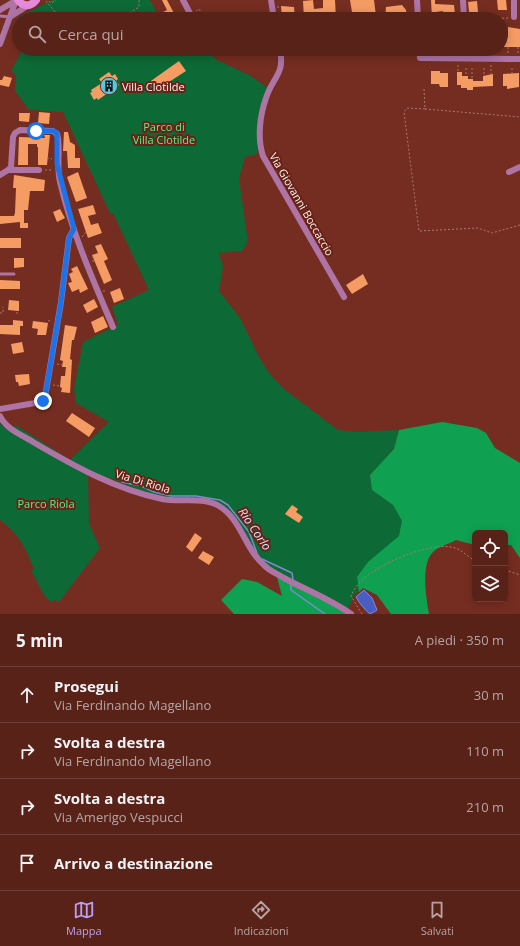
<!DOCTYPE html>
<html lang="it">
<meta charset="utf-8">
<style>
body{margin:0;font-family:"Open Sans",sans-serif;background:#5e2a22;color:#f1f3f6}
.controls{position:absolute;right:12px;bottom:12px;display:grid;overflow:hidden;border-radius:6px;box-shadow:0 2px 10px #0003}
.controls button{width:36px;height:36px;display:grid;place-items:center;padding:0;border:0;border-bottom:1px solid #6d3f38;background:#582219;color:#f1f3f6;font:20px sans-serif}
.stop{position:absolute;width:12px;height:12px;margin:-9px;border:3px solid #1a73e8;border-radius:50%;background:#fff}
.stop.end{background:#1a73e8;border-color:#fff;box-shadow:0 1px 4px #0008}
.list{margin:0;padding:0;list-style:none}
h2{display:flex;justify-content:space-between;align-items:center;height:52px;margin:0;padding:0 16px;font-size:17px}
h2 small{font-size:13px;font-weight:400;color:#b7a4a2}
.list li{display:grid;grid-template-columns:26px 1fr auto;gap:12px;align-items:center;box-sizing:border-box;height:56px;padding:0 16px;border-top:1px solid #6d3f38}
.list b{display:block;font-size:15px;white-space:nowrap}
.list p{margin:0;font-size:13px;white-space:nowrap;color:#b7a4a2}
.list em{font-size:13px;font-style:normal;color:#b7a4a2}
.icon{flex:none;width:22px;height:22px;fill:none;stroke:currentColor;stroke-width:2;stroke-linecap:round;stroke-linejoin:round}
.map{position:relative;flex:none;width:520px;height:614px;overflow:hidden}
.search{position:absolute;background:#582219;box-shadow:0 2px 10px #0003;left:12px;right:12px;top:12px;height:44px;display:flex;align-items:center;gap:10px;box-sizing:border-box;padding:0 14px;border-radius:22px;color:#b7a4a2;font-size:15px}
.sheet{height:276px;background:#582219}
nav{display:flex;justify-content:space-around;align-items:center;box-sizing:border-box;height:56px;border-top:1px solid #6d3f38;background:#582219;font-size:11px;color:#b7a4a2}
nav a{display:grid;justify-items:center;gap:2px}
nav .on{color:#bca0f2}
.map>svg:first-child{display:block}
.green{fill:#0d6935}
.forest{fill:#10a052}
.water{fill:#495dc3;stroke:#7e8ad0}
.lines{fill:none;stroke-linecap:round;stroke-linejoin:round}
.stream{stroke:#7e8ad0;stroke-width:1.5}
.building{fill:#f59c65}
.path{stroke:#a97971;stroke-width:1;stroke-dasharray:2 2;stroke-linecap:butt}
.lane{stroke:#ad74a5;stroke-width:3}
.street{stroke:#ad74a5;stroke-width:6}
.secondary{stroke:#e589d9;stroke-width:8}
.route{stroke:#1a73e8;stroke-width:5}
.labels{text-anchor:middle;dominant-baseline:central;stroke-width:4;stroke-linejoin:round;paint-order:stroke}
.poi-label{font-size:11px;fill:#fbf2f0;stroke:#692216;text-anchor:start}
.park-label{font-size:11px;fill:#57f28e;stroke:#692216}
.street-label{font-size:11px;fill:#fbf2f0;stroke:#692216}
.water-label{font-size:12px;font-style:italic;fill:#dae3fe;stroke:#692216}
</style>
<div class="map">
<svg width="520" height="614" viewBox="0 0 520 614">
<rect width="100%" height="100%" fill="#762d21"/>
<!-- green -->
<path class="green" d="M52,0H150L160,19H19V26L14,25L19,17Z
M23,49H209L213,57L219,61L249,75L268,88C260,112 256,127 258,152L257,154L245,157L239,179L248,242L242,251L219,253L223,267L219,291L240,318L259,357L269,373L284,389L338,430L355,432L399,430L394,449L370,475L372,490L393,505L402,521L400,536L357,577L359,592L354,595L346,614L264,565L233,518L213,502L183,501L147,494L113,479L88,472L89,524L100,548L59,602L56,600L51,602C41,595 39,582 31,571L34,569C26,549 18,532 0,520V423L4,428L17,426L70,460L109,422L76,403L74,389L83,342L118,325L112,307L149,290L113,213H110L63,112L29,110L15,91L16,75L11,71Z"/>
<!-- forest -->
<path class="forest" d="M442,422L477,428L486,433L495,448L520,463V558L511,545H505V533H475V545L456,540C449,544 437,547 432,553C421,566 426,598 429,614H391L377,595L363,588L359,592L357,577L368,562L399,536L402,521L393,505L372,490L370,475L394,449L399,430Z
M276,573L294,580L346,614H234L221,600L242,579L257,582L282,596Z"/>
<!-- water -->
<path class="water" d="M364,590L372,598L377,610L370,614C365,610 359,603 356,597Z"/>
<g class="lines">
<!-- stream -->
<path class="stream" d="M122,482L141,486L154,492L171,496H196L220,500L228,505L249,532L257,553
M262,559L292,573L293,580
M291,584V590L325,614"/>
</g>
<!-- building -->
<path class="building" d="M162,0H167L177,19H172L170,17L164,19L161,13L167,10Z
M313,0L314,9L323,8V0H335L336,19H304L303,1Z
M350,0H374L376,16L353,18Z
M431,0H435V4L454,5L455,15H443V11L436,12V16L432,17Z
M497,0H506L507,10H498Z
M477,1L478,12H469L468,2Z
M402,5L406,10L407,16L385,18L386,7Z
M281,6L294,7L295,17L282,18Z
M263,12L264,19H240L239,17Z
M508,27L520,29V47H504V37H508Z
M290,49H312V53L290,55Z
M179,61L186,71L155,91L148,83Z
M431,71H440V73H448V87H440L439,84H431Z
M109,72L112,76L115,74L118,79L116,81L119,85L98,100L97,98L94,100L90,93L92,92L91,90L102,83L99,79Z
M457,72H462V76H468V79H473V81H483V76L493,74V86L473,87V90H467V88H461V85H457Z
M519,73V87L507,89V86H503V74Z
M4,76L12,78L9,87L0,85V80H2Z
M39,112L50,113L49,124L38,123Z
M19,113H30L29,122L19,121Z
M64,132H68L70,142L75,145V158H80V168H68L67,151H63Z
M44,135H50L47,165H38V147H37V144H28V165H18L19,137L45,138Z
M78,172L87,198L76,202L67,177Z
M14,175L45,180L44,191H30L28,210H24V223H28V228H20V222L0,224V216H14L15,213L16,188H13Z
M93,205L96,214L88,216L91,225L98,223L102,233L88,238L78,209Z
M60,209L65,218L57,222L53,212Z
M0,238H21V248H0Z
M101,244L108,259L104,261L112,280L104,284L92,255L98,253L95,246Z
M14,258H24V267L14,268Z
M77,266L88,289L80,293L79,289L72,292L68,283L72,282L69,274L73,272L71,269Z
M363,274L368,284L352,294L346,285Z
M0,280L20,281V289H0Z
M120,288L124,299L114,303L110,292Z
M94,299L98,307L87,313L83,305Z
M9,300L19,301V311L8,310Z
M103,316L108,327L95,333L91,322Z
M13,320L23,321V326H20V335L0,334V325H13Z
M33,321L48,323L46,335H37L38,329L32,328Z
M65,325L77,327L74,340H72L70,359L72,360L70,393L61,392L62,388L60,387L61,376H65L66,367H62L63,361L60,360Z
M22,342L24,352L13,354L11,344Z
M29,374L30,384L19,386L18,382H16L15,375Z
M72,413L95,428L89,437L66,421Z
M292,505L298,509L296,512L303,517L299,523L285,514Z
M195,533L202,538L192,552L186,547Z
M203,551L214,557L209,565L198,558Z"/>
<g class="lines">
<!-- path -->
<path class="path" d="M46,1L61,19
M49,1L51,3L56,0
M277,7H281
M196,11L199,9L204,17
M399,16V19
M361,17L362,19
M364,17V19
M366,17V19
M391,17V19
M283,18V19
M24,19L28,13
M119,19L139,7V0
M486,19L508,18
M508,47V53
M518,47V53
M84,49L90,56
M464,49V53
M476,49V53
M497,49V53
M157,51L158,49
M458,65V72
M491,65V74
M466,68V76
M472,68V79
M484,68V76
M512,74V66
M424,89L425,109L520,117
M425,109L407,108L404,112L419,231L478,228L492,233L520,225
M47,158L52,159
M45,170H52
M82,237L86,232
M93,262V256
M103,291H107
M0,313H3V307
M17,314V311
M48,321L52,320
M57,364L62,365
M53,385L60,386
M505,570L520,575
M362,614L351,596C360,569 424,543 451,547C460,548 467,556 475,561"/>
<!-- lane -->
<path class="lane" d="M0,16L10,17
M0,274H14"/>
<!-- street -->
<path class="street" d="M183,0L193,19
M271,0L274,19
M417,0L418,19
M463,0L464,19
M514,0V17
M0,10L15,1
M10,17L27,6
M0,44L15,3
M280,49C285,75 273,76 266,98C260,115 257,138 263,156L344,297
M419,49L420,58L520,59
M8,170L11,167L13,137L15,133L20,130L53,131L57,134C61,147 56,166 60,182C72,233 93,280 113,327
M509,172L520,167
M0,175L8,170H39
M0,409L41,402L45,397L61,302L69,238L74,229
M0,416C6,429 22,435 33,442C74,466 115,489 162,499C180,503 202,496 219,506C241,519 245,549 264,565C269,571 278,574 284,578C306,590 330,599 351,614"/>
<!-- secondary -->
<path class="secondary" d="M18,0C23,7 31,7 36,0"/>
</g>
<g class="lines">
<!-- route -->
<path class="route" d="M36,131H54L57,134V164L74,229L69,238L61,302L45,397L43,401"/>
</g>
<!-- icons -->
<defs>
<symbol id="building-disc" viewBox="-11 -11 22 22"><circle r="9.5" fill="#55cadf" stroke="#692216"/><path d="M-4-6H4V6H1V3H-1V6H-4ZM-2.5-4.3h1.7v1.8h-1.7ZM.8-4.3h1.7v1.8H.8ZM-2.5-1h1.7V.8h-1.7ZM.8-1h1.7V.8H.8Z" fill="#111"/></symbol>
</defs>
<g fill-rule="evenodd">
<use href="#building-disc" x="99" y="76" width="20" height="20"/>
</g>
<g class="labels">
<!-- poi labels -->
<g class="poi-label">
<text x="122" y="86">Villa Clotilde</text>
</g>
<!-- park labels -->
<g class="park-label">
<text x="164" y="126">Parco di<tspan x="164" dy="13">Villa Clotilde</tspan></text>
<text x="46" y="503">Parco Riola</text>
</g>
<!-- street labels -->
<g class="street-label">
<text transform="translate(302 204) rotate(60)">Via Giovanni Boccaccio</text>
<text transform="translate(143 481) rotate(17)">Via Di Riola</text>
</g>
<!-- water labels -->
<g class="water-label">
<text transform="translate(255 529) rotate(56)">Rio Corlo</text>
</g>
</g>
</svg>
<div class="controls">
<button><svg class="icon" aria-label="locate" viewBox="0 0 24 24"><circle cx="12" cy="12" r="6"/><path d="M12 2v4M12 18v4M2 12h4M18 12h4"/></svg></button>
<button><svg class="icon" aria-label="layers" viewBox="0 0 24 24"><path d="M12 4l9 5-9 5-9-5zM3 14l9 5 9-5"/></svg></button>
</div>
<div class="stop" style="left:36px;top:131px"></div>
<div class="stop end" style="left:43px;top:401px"></div>
<div class="search"><svg class="icon" aria-label="search" viewBox="0 0 24 24"><circle cx="10" cy="10" r="6"/><path d="M15 15l6 6"/></svg>Cerca qui</div>
</div>
<section class="sheet">
<h2>5 min<small>A piedi · 350 m</small></h2>
<ul class="list">
<li><svg class="icon" aria-label="ahead" viewBox="0 0 24 24"><path d="M12 20V5M6 11l6-6 6 6"/></svg><div><b>Prosegui</b><p>Via Ferdinando Magellano</p></div><em>30 m</em></li>
<li><svg class="icon" aria-label="right" viewBox="0 0 24 24"><path d="M7 20v-9h11M14 6l5 5-5 5"/></svg><div><b>Svolta a destra</b><p>Via Ferdinando Magellano</p></div><em>110 m</em></li>
<li><svg class="icon" aria-label="right" viewBox="0 0 24 24"><path d="M7 20v-9h11M14 6l5 5-5 5"/></svg><div><b>Svolta a destra</b><p>Via Amerigo Vespucci</p></div><em>210 m</em></li>
<li><svg class="icon" aria-label="arrive" viewBox="0 0 24 24"><path d="M6 21V4h12l-3 4 3 4H6"/></svg><div><b>Arrivo a destinazione</b></div></li>
</ul>
</section>
<nav>
<a class="on"><svg class="icon" aria-label="map" viewBox="0 0 24 24"><path d="M3 6l6-2 6 2 6-2v14l-6 2-6-2-6 2zM9 4v14M15 6v14"/></svg>Mappa</a>
<a><svg class="icon" aria-label="directions" viewBox="0 0 24 24"><path d="M12 3l9 9-9 9-9-9zM9 14v-3h6M13 9l2 2-2 2"/></svg>Indicazioni</a>
<a><svg class="icon" aria-label="saved" viewBox="0 0 24 24"><path d="M7 4h10v16l-5-4-5 4z"/></svg>Salvati</a>
</nav>
